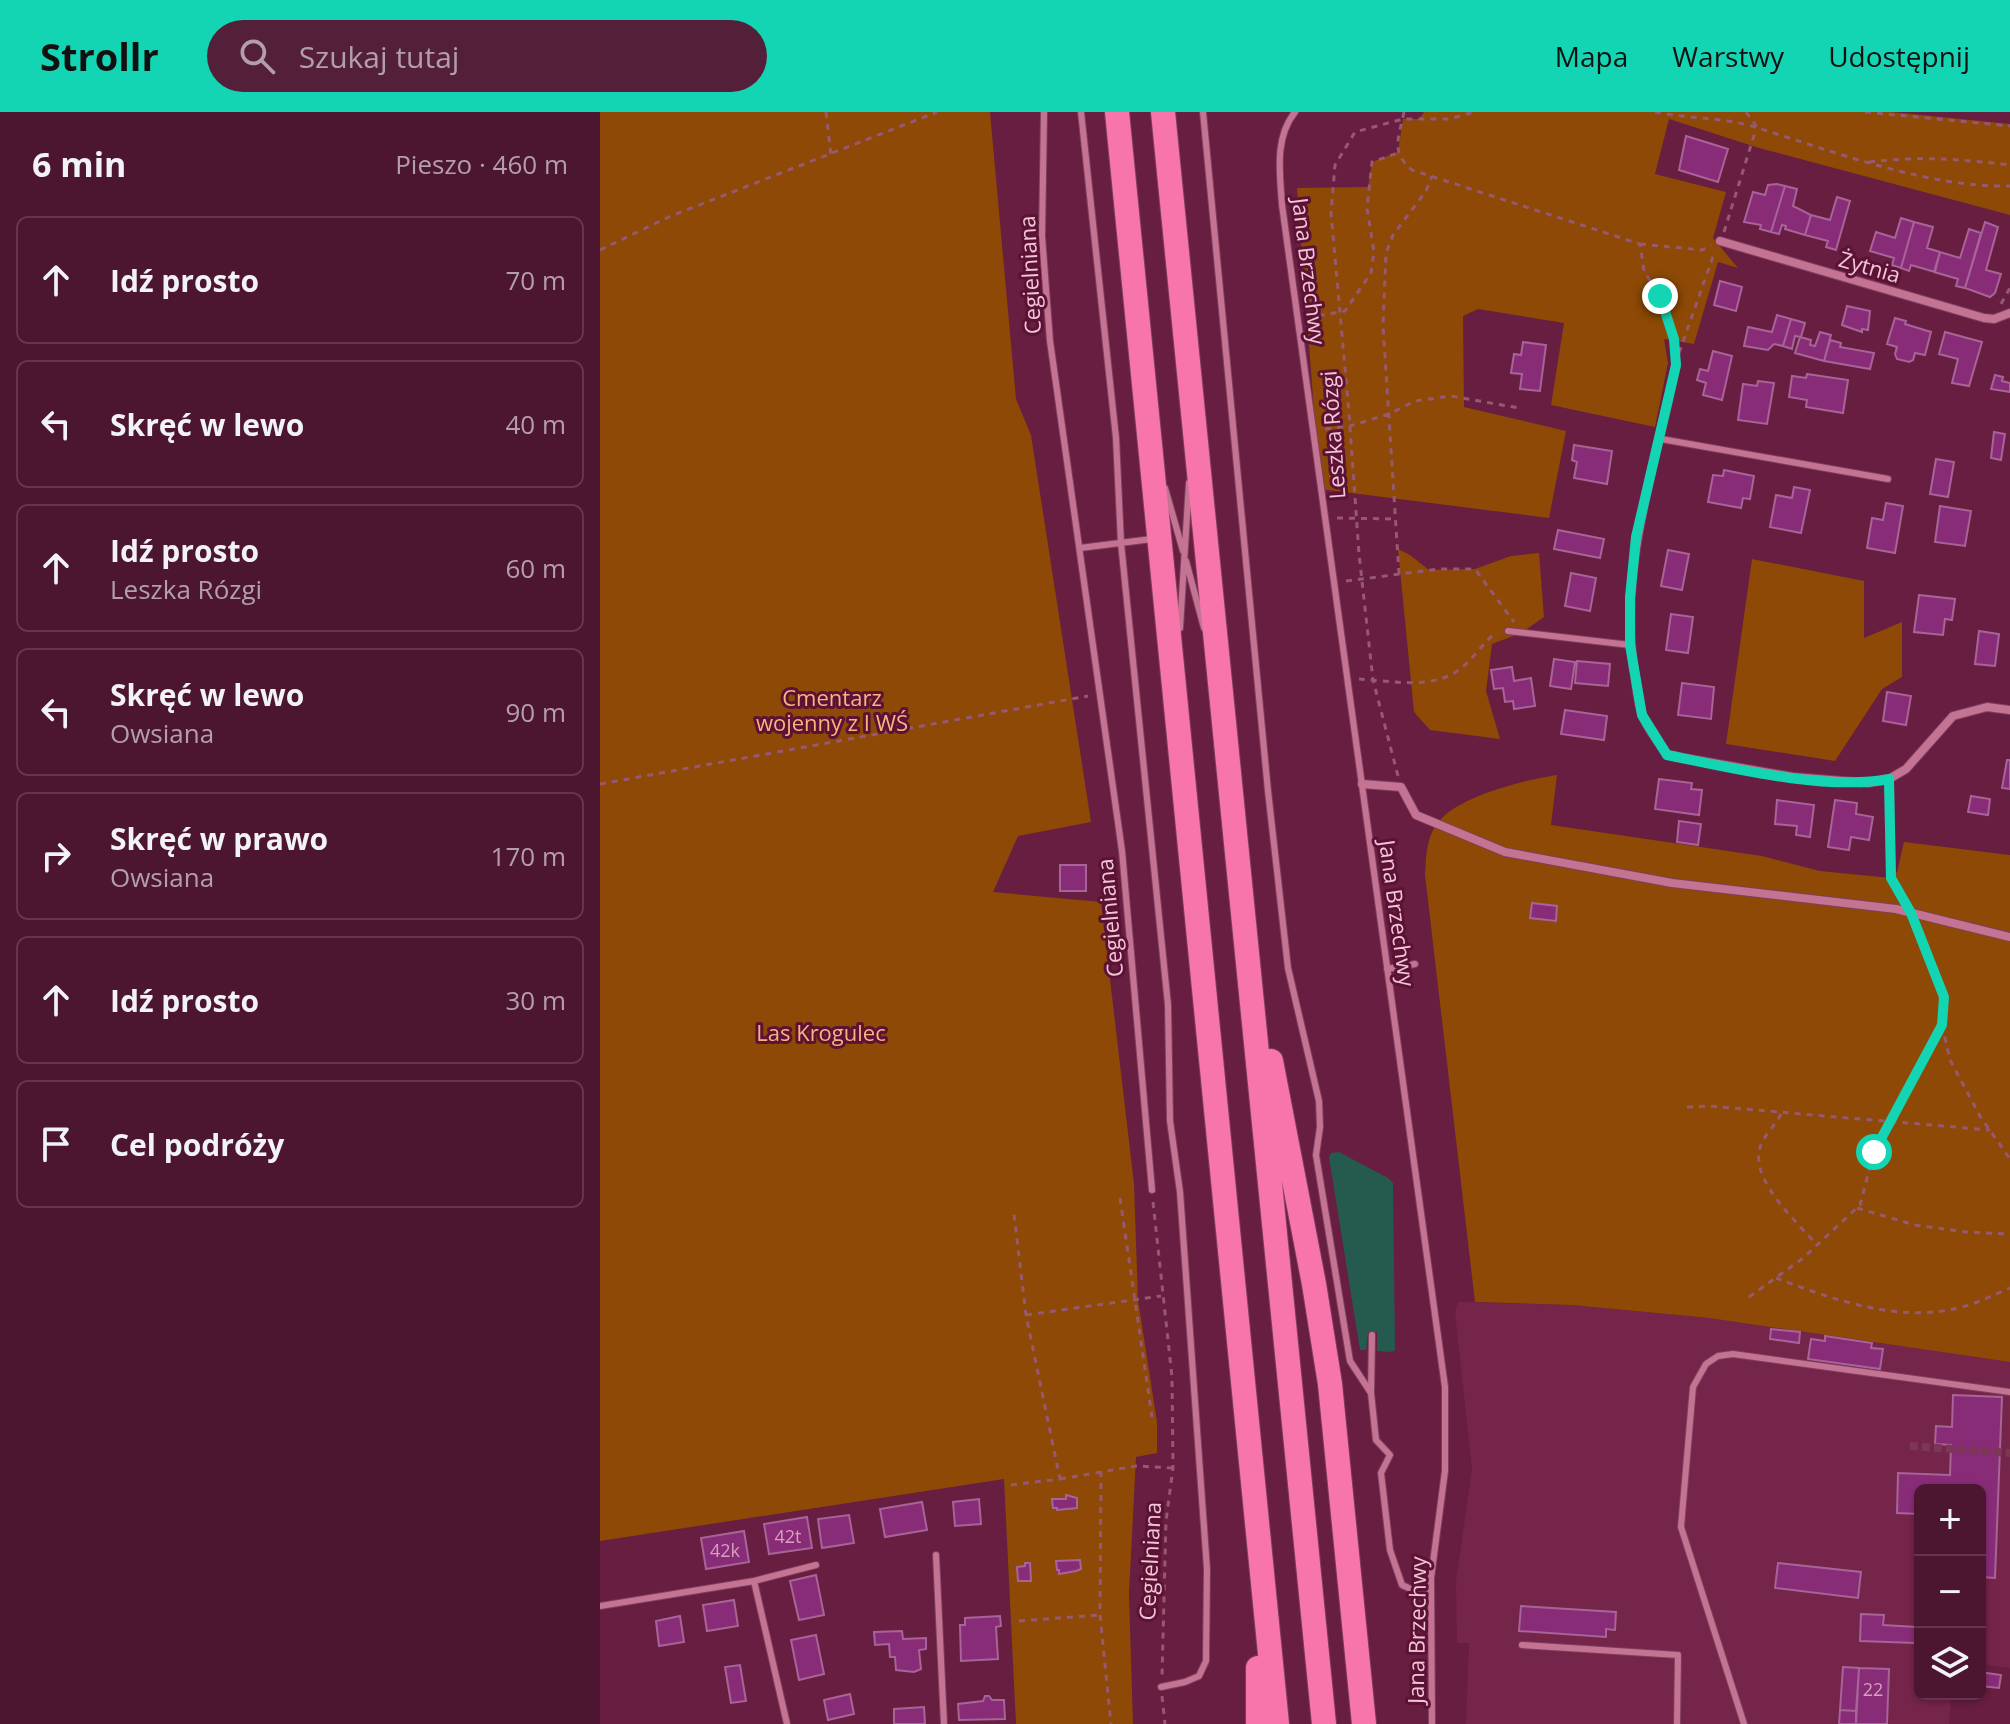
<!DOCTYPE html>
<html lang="pl">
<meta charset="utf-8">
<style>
body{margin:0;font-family:"Open Sans",sans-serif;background:#541f38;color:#f1f3f6}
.controls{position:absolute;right:24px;bottom:24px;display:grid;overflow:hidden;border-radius:12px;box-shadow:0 2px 6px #0004}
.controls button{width:72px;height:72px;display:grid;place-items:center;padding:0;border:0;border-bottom:2px solid #64354c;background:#4d1630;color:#f1f3f6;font:40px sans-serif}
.stop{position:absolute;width:24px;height:24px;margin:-18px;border:6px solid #14d5b3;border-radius:50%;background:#fff}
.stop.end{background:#14d5b3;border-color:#fff;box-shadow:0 2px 8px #0008}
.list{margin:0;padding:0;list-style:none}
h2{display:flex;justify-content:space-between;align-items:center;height:104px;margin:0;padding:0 32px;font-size:34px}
h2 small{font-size:26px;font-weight:400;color:#b39fab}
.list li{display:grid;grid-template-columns:52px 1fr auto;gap:24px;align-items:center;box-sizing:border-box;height:128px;margin:0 16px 16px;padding:0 16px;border:2px solid #64354c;border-radius:12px}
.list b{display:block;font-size:30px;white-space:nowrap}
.list p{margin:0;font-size:26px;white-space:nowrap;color:#b39fab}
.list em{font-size:26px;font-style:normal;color:#b39fab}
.icon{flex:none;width:44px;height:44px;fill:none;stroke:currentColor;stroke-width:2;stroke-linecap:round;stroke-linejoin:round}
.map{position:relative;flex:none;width:1410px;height:1612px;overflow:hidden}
header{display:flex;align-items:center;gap:48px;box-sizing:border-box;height:112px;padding:0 40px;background:#14d5b3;color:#111}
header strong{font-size:38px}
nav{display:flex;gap:44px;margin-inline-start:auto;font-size:28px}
.search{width:560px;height:72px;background:#541f38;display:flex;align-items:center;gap:20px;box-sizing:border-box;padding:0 28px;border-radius:44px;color:#b39fab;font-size:30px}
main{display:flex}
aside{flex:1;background:#4d1630}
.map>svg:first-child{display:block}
.built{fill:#75244a}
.green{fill:#8d4905}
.water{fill:#255b4f}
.building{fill:#892c78;stroke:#a76498;stroke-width:2}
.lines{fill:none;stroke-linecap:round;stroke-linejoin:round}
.street-tunnel{stroke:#7c3756;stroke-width:8;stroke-dasharray:8 4;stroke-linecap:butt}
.lane-casing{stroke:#7e3f5e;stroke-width:8}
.street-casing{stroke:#7e3f5e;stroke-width:10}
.highway-casing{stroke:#7e3f5e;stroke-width:26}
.path{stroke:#975874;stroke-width:3;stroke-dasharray:6 6;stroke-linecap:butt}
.lane{stroke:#c47392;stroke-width:6}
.street{stroke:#c47392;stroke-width:8}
.highway{stroke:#f875ac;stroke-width:24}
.route{stroke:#14d5b3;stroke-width:10}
.labels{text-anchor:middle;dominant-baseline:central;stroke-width:6;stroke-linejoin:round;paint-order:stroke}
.number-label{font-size:18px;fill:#d8a0be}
.street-label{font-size:22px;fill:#f2c6d5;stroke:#5b1235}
.park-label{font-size:22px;fill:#fcb27d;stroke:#5b1235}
</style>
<header>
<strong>Strollr</strong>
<div class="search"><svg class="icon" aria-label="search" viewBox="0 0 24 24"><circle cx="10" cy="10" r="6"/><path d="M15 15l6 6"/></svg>Szukaj tutaj</div>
<nav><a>Mapa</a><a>Warstwy</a><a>Udostępnij</a></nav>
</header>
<main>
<aside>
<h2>6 min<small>Pieszo · 460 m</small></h2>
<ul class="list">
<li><svg class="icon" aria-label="ahead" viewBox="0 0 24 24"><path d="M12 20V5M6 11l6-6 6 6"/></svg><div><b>Idź prosto</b></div><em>70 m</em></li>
<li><svg class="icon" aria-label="left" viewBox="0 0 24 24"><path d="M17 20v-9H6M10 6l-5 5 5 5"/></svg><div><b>Skręć w lewo</b></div><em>40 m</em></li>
<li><svg class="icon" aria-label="ahead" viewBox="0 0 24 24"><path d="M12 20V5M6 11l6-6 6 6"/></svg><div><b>Idź prosto</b><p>Leszka Rózgi</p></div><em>60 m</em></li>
<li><svg class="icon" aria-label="left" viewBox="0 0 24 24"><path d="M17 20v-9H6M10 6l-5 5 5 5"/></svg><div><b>Skręć w lewo</b><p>Owsiana</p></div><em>90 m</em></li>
<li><svg class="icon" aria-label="right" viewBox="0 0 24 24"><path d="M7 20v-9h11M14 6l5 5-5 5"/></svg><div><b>Skręć w prawo</b><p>Owsiana</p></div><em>170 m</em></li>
<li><svg class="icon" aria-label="ahead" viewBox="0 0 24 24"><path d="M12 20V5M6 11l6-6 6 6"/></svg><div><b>Idź prosto</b></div><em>30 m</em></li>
<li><svg class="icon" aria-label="arrive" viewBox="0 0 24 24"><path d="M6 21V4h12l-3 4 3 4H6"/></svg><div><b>Cel podróży</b></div></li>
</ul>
</aside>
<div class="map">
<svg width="1410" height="1612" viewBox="0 0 1410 1612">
<rect width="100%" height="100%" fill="#671e40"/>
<!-- built -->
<path class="built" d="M858,1190L972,1193L1109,1206L1410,1250V1556L1380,1552V1378H1320V1582H1351L1349,1612H866L869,1531H857L856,1469L872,1357L855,1200Z"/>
<!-- green -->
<path class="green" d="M0,0H390L416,287L431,323L491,710L418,724L393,780L501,790L534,1072L538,1188L557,1310V1341L536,1345L529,1482L533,1612H416L404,1367L0,1429Z
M824,0H1292L1410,12V103L1159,36L1069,7L1055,62L1126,80L1113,126L1138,156L1118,150L1094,232L1064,227L1068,251L1055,315L951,293L964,211L878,197L863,204L864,295L966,319L949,406L720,377L697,76L768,75L772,50L798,40L803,7H819Z
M798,437L810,443L829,458L875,457L911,444L939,441L944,505L921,521L892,532L886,579L900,627L830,618L814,600Z
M1152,447L1264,469V526L1302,510V565L1282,577L1235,649L1126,632Z
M957,663L951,713L1162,744L1220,759L1291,766L1297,760L1304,730L1410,743V1250L1109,1206L972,1193L875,1190L825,763C826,746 826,728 836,713C855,684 925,668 957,663Z"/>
<!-- water -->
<path class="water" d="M739,1040L788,1066L793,1071L795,1238L791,1240L777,1239V1220H768L766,1238H760L729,1045L731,1041Z"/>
<!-- building -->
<path class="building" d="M1086,24L1128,37L1118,70L1079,58Z
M1177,72L1185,74L1171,120L1160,117L1161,113L1144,110L1153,80L1165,83L1168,73Z
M1185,74L1197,77L1193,94L1211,103L1205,123L1185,117L1186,114L1182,113L1179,122L1171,120Z
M1237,85L1250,89L1236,138L1226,135L1228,129L1205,123L1211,103L1230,108Z
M1301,106L1314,110L1301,156L1292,153L1294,146L1270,139L1276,120L1295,126Z
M1314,110L1333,115L1327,136L1340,140L1335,160L1311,153L1309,159L1301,156Z
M1385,110L1398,115L1386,158L1401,162L1395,181L1390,185L1365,176Z
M1369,117L1381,121L1365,176L1356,174L1358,167L1334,160L1340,140L1360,146Z
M1120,169L1142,175L1136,199L1114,193Z
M1247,194L1270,199L1268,218L1262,217V220L1242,213Z
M1177,203L1191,207L1183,234L1174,232L1168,238L1144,234L1148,215L1172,220Z
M1295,206L1306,209L1305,212L1331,220L1325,243L1315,241L1313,248L1309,250L1297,247L1295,242L1297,235L1287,232Z
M1191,207L1205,211L1201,225L1195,224L1192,237L1183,234Z
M1220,220L1231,223L1224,249L1195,241L1200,225L1211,228L1210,233L1215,234Z
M1345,220L1382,230L1369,274L1352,271L1358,247L1339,242Z
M1230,228L1241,231L1240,235L1274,241L1270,257L1224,249Z
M923,230L946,233L940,279L920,277L922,262L911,261L914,242L921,243Z
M1113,239L1132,244L1122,288L1103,283L1106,271L1097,268L1100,257L1108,259Z
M1207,262L1248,268L1243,301L1206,295L1207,288L1189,285L1192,264L1206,266Z
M1395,263L1403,265L1402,269L1410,271V280L1391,277Z
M1158,269L1174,271L1167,312L1138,308L1143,272L1157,274Z
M1394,320L1405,322L1401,348L1391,346Z
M974,333L1012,339L1007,372L974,366L977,350L972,348Z
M1336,347L1354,350L1348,385L1330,382Z
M1124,358L1154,364L1150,387L1143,386L1141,396L1108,390L1113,363L1123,364Z
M1194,375L1210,378L1201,421L1170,415L1176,383L1192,386Z
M1286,391L1303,394L1295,441L1267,436L1272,406L1283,408Z
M1340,394L1371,399L1365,434L1335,430Z
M958,418L1004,427L1000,446L954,437Z
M1068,438L1089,442L1082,478L1061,474Z
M971,461L996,466L990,499L965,494Z
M1319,483L1355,487L1352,508L1345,507L1343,523L1314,520Z
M1071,502L1093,505L1088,541L1066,538Z
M1379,519L1399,522L1395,554L1375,552Z
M954,547L975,550L971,577L950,574Z
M977,549L1010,552L1008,574L975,571Z
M912,555L914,569L931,566L935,594L914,597L913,589L905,590L903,576L894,577L891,558Z
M1082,571L1114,575L1111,607L1078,603Z
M1287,580L1311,584L1306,613L1283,609Z
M965,598L1007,604L1004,628L961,622Z
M1407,648H1410V677L1402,676Z
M1059,667L1092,671L1091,677L1102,678L1099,703L1055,697Z
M1371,684L1390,687L1388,703L1368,700Z
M1177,688L1214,693L1210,725L1196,723L1197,714L1175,712Z
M1235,688L1257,691L1256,702L1273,705L1269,728L1251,725L1249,738L1228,735Z
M1079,709L1101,712L1098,733L1077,730Z
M460,753H486V779H460Z
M932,791L957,794L956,809L930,806Z
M1171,1217L1200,1220L1199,1231L1170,1227Z
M1225,1224L1272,1231L1271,1236L1283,1237L1280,1257L1208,1247L1211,1227L1225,1229Z
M1353,1283L1402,1285L1395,1466L1380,1465V1378H1320V1402L1297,1401L1298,1361L1350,1363L1351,1333L1335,1332L1336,1314L1352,1315Z
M466,1383L477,1386V1396L457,1398V1396H453L452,1387H466Z
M379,1387L381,1412L355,1414L353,1390Z
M322,1390L327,1418L285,1425L280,1397Z
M249,1403L254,1431L222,1436L218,1407Z
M207,1405L212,1436L169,1442L164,1412Z
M144,1419L149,1450L106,1457L101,1426Z
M480,1448L481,1457L476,1459L459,1462V1458H457L456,1449Z
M425,1451H430L431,1469H418L417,1455L425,1454Z
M1178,1451L1261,1460L1258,1486L1175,1476Z
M216,1463L224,1503L199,1508L190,1469Z
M134,1488L138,1514L107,1519L103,1493Z
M921,1494L1016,1500L1015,1518L1006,1517V1525L919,1519Z
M1261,1502L1284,1503L1283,1513L1316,1515L1315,1531L1260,1529Z
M80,1504L84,1530L59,1534L56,1509Z
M400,1504L401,1514L396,1515L398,1547L361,1549L360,1513H365V1506Z
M302,1519L303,1527L326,1526V1537L319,1538L321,1557L314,1560L296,1558L295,1545H290L289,1532L275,1533L274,1520Z
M216,1523L224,1562L199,1568L191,1528Z
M140,1553L146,1589L131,1591L125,1555Z
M1243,1555L1259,1556L1256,1599L1240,1598Z
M1259,1556L1289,1557L1287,1612H1256Z
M1380,1560L1401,1563L1399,1576L1380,1574Z
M250,1582L254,1602L228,1608L224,1588Z
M385,1584H389L392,1588H404L405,1607L359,1608L358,1592L383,1589Z
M324,1595L325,1612H294V1597Z
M1240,1598L1256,1599V1612H1239Z"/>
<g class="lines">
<!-- street-tunnel -->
<path class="street-tunnel" d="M1310,1334L1410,1341"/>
<defs>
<path id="lane" d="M444,0L442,124L450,229L522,739L552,1078
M481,0L516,326L521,431L568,893L570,1009L580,1080L607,1457L606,1549L599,1564L585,1570L561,1575
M603,0L668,679L688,856L719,989L720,1015L716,1043L750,1249L771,1281L776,1328L790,1343L781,1361L790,1438L802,1473L813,1478L831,1479
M695,0C674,26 680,62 682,93L845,1275V1359L831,1466L832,1612
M1061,327L1288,367
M565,376L583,439
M480,436L552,427
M586,449L604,516
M580,516L589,371
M908,519L1030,533
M787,857L815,852
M771,1281L772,1223
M336,1443L344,1612
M154,1469L216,1453
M0,1494L154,1469L187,1612
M922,1533L1078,1543L1077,1612
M1144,1612L1081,1415L1093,1275L1106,1252L1118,1244L1133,1242L1410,1280"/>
<path id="street" d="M1120,129L1384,206L1394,207L1410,201
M1076,253C1055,356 1017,459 1035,565C1037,577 1038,590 1042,602C1046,616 1059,630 1067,643L1193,665L1268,671L1289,667L1306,657L1353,604L1387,595L1410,598
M1289,667L1291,766L1311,801
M762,672L801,675L816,703L905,740L1072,771L1296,797L1410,825"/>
<path id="highway" d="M517,0L677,1612
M563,0L724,1612
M671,949L714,1172L730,1272L764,1612
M658,1556V1612"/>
</defs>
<!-- lane casing -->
<use href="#lane" class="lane-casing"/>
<!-- street casing -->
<use href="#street" class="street-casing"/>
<!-- highway casing -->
<use href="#highway" class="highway-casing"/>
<!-- path -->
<path class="path" d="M226,0L231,43
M804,0C799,25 790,40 812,58L1040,132L1044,159L1060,184L1074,227L1075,241
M1055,0C1089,7 1125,5 1158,16C1235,40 1329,76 1410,74
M1146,0L1157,15
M1265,0L1410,14
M1269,50C1319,44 1360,47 1410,53
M1124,120L1156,17
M1040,132L1102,138L1111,133
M0,138L71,104L337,0
M1401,192L1410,176
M707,206L745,199L771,161L774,140L767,96L772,50L798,41
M1079,241L1115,139
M725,317L750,314L789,302L815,289L851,284L919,296
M737,406L796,407
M799,462L783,213L786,141L793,123L826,79L832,64
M746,469L839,457H875L914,510
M759,567C791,569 833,578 860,557C872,548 881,534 892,524L898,522
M798,664L773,568L759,442L749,301L731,101L735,53L755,20L803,7H849L874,0
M0,672L488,584
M1342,913L1350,948L1380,1004L1410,1047
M1087,995L1108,994L1390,1018
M1181,1002C1175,1015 1161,1025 1159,1040C1154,1072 1198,1111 1217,1133
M520,1086L552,1305
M553,1090L572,1265L573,1356L566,1409L562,1564
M1257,1096L1315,1113L1366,1120L1410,1122
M1176,1166C1232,1187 1297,1211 1358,1196C1376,1192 1393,1183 1410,1176
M1149,1185L1202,1147L1260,1093L1274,1040L1342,913L1344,885L1317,816
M426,1203L561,1184
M501,1359L500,1503L511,1612
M460,1367L536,1354L573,1356
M411,1373L460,1367L426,1203L414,1102
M419,1509L499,1503
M562,1584L565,1612"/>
<!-- lane -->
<use href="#lane" class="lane"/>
<!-- street -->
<use href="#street" class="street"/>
<!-- highway -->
<use href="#highway" class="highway"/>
</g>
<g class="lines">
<!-- route -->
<path class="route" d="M1060,184L1074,227L1076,253L1036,425L1030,485V533L1042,603L1067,643C1131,656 1226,679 1289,667L1291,766L1311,801L1344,885L1342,913L1274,1040"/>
</g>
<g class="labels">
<!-- number labels -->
<g class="number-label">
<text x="188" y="1424">42t</text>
<text x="125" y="1438">42k</text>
<text x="1273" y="1577">22</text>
</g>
<!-- street labels -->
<g class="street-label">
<text transform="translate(1270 154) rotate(16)">Żytnia</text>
<text transform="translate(710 159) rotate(83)">Jana Brzechwy</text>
<text transform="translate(429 163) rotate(-93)">Cegielniana</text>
<text transform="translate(732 323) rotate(-94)">Leszka Rózgi</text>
<text transform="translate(798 801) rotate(82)">Jana Brzechwy</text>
<text transform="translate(509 806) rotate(-95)">Cegielniana</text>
<text transform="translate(549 1449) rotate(-87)">Cegielniana</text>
<text transform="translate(816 1518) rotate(-89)">Jana Brzechwy</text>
</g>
<!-- park labels -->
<g class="park-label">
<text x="232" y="585">Cmentarz<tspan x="232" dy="25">wojenny z I WŚ</tspan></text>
<text x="221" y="920">Las Krogulec</text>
</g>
</g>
</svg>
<div class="controls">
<button>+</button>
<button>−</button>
<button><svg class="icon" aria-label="layers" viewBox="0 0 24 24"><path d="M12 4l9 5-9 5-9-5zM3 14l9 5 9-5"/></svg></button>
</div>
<div class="stop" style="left:1274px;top:1040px"></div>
<div class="stop end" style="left:1060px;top:184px"></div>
</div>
</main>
